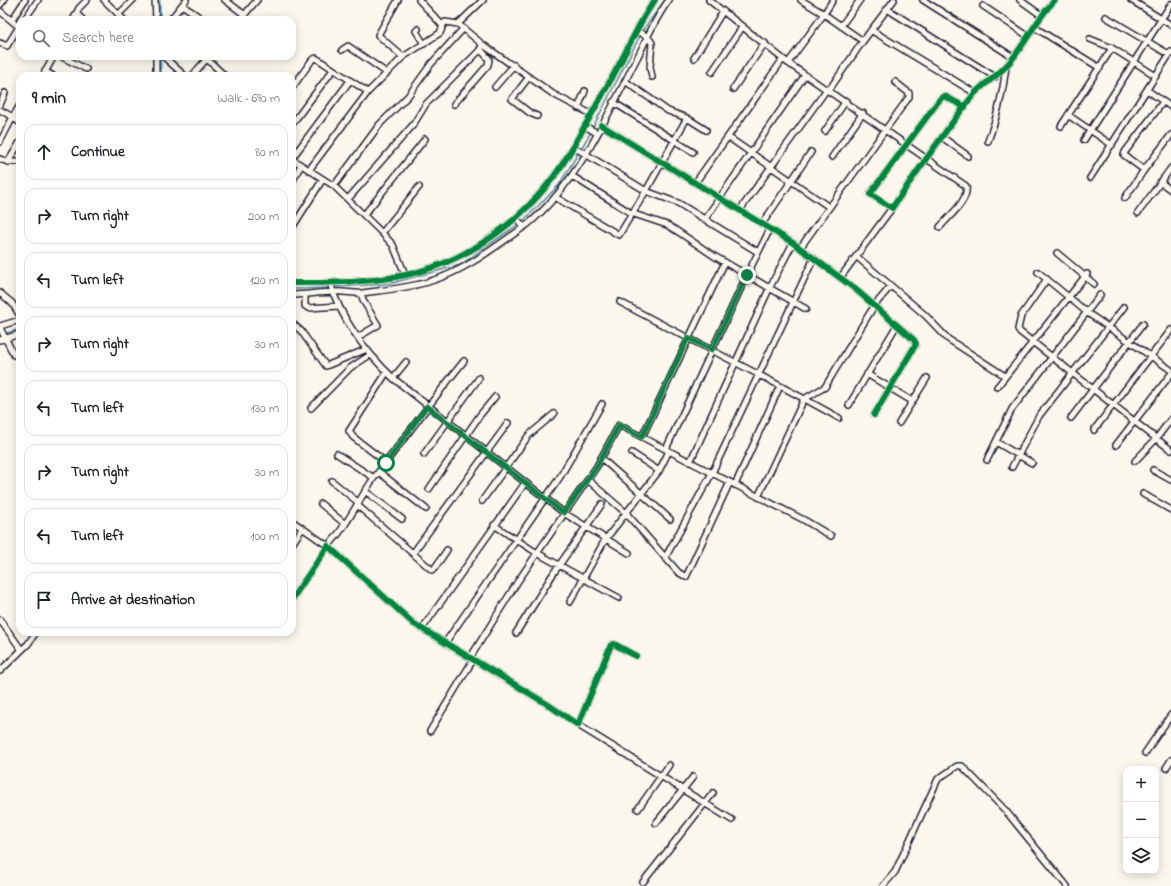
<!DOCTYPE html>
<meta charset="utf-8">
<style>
body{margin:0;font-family:"Indie Flower",sans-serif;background:#f2f2f2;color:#202124}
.controls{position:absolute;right:12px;bottom:12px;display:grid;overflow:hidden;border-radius:8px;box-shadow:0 2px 10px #0003}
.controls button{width:36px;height:36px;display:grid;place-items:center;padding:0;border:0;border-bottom:1px solid #e0e0e0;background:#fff;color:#202124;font:20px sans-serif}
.stop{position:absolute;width:12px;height:12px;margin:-9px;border:3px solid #0b8043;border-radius:50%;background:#fff}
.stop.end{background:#0b8043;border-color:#fff;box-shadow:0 1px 4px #0008}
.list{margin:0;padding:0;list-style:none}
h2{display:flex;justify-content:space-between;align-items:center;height:52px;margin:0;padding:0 16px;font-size:17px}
h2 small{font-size:13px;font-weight:400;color:#757577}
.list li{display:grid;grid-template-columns:26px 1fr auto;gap:12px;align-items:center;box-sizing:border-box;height:56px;margin:0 8px 8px;padding:0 8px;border:1px solid #e0e0e0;border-radius:12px}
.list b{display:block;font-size:15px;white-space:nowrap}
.list em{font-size:13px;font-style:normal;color:#757577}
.icon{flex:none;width:22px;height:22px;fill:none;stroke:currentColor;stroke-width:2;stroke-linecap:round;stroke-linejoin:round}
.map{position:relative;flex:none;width:1171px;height:886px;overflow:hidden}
.search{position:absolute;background:#fff;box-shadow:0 2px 10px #0003;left:16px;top:16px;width:280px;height:44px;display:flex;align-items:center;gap:10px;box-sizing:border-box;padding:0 14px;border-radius:12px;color:#757577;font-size:15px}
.panel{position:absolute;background:#fff;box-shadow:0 2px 10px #0003;left:16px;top:72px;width:280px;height:564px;border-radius:12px}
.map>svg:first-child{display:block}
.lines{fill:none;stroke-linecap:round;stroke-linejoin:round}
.stream{stroke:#5a879f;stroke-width:1.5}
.canal{stroke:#80cae1;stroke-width:6}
.minor-casing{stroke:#22223b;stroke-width:8}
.minor{stroke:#fbf7ec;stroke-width:5}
.cycleway-casing{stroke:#fbf7ec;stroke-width:8}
.cycleway{stroke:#00873e;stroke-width:6}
.route{stroke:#0b8043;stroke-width:5}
</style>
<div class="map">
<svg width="1171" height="886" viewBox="0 0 1171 886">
<rect width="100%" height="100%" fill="#fbf7ec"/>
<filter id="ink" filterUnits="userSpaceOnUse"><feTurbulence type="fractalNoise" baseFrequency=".025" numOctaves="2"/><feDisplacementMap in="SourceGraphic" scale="8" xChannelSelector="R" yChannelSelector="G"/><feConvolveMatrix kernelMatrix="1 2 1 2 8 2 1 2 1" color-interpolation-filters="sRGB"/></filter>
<g filter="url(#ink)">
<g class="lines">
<!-- stream -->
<path class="stream" d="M592,129L643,30L665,0
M522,222L559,185L591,132
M334,287L388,284L460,265L519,224
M292,289L330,288
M0,335L20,329"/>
<!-- canal -->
<path class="canal" d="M158,0V20
M159,56V76"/>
<defs>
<path id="minor" d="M104,0L124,20
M155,0L156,20
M225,0L245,15
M398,0L378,35L403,57
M419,0L442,25L445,22L458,24L482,44L553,94L591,114
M709,0L788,63L966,186C969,201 948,217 940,227
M801,0L824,14L833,0
M923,0L1013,57
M1020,0L1041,15
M1131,0L1171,25
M0,5L4,0
M182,5L204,20
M983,6L1028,36
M887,9L995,77
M0,11L19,27
M77,14L83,20
M119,14L133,0
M1106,17L1170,55
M12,20L25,0
M24,20L38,0
M73,20L79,8L87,0
M170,20L186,0
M240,20L257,0
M458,24L483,0
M841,26L860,0
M1034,27L1100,68
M418,29L416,31L424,44
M871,30L975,93
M637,31L648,37L652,43L650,67L652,77
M1090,39L1112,48L1156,76
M863,41L894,0
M0,43L7,46L20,25
M342,50L348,46L387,73
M60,56L86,69
M163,56L185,76
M694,58L723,11
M207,59L225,76
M788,63L824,14L863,41L829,90
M45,71L53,76
M712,72L743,26
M43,76L54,56
M156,76V56
M192,76L209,56
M529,77L512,99L530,113L537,116
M625,81L668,111L687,118L706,130
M495,87L514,65
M292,88L312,60L316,58L368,92
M733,89L765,43
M1147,90L1171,107
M613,102L693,152
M1163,102L1125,152L1124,155L1144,170L1171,135
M454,104L488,65L489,59L480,49
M0,105L5,93
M20,105L13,117L20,123
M965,107L944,96L940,99L870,194L892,208C918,170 945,131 974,94C984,83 998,76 1008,64C1026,44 1036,19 1055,0
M578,108L585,91
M0,110L13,117L0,142
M1068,115L1112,145
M292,124L333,70
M601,125L793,243L854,288L914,340L916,344L874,415
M585,126L597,133
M1061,126L1112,48
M825,131L846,101
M728,137L829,207
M942,137L968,156
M1084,140L1171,4
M988,141C997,118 1003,92 1006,67
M574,147L646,191L678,203L758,252
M832,157L863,113
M292,158L349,82
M0,159L8,162H20
M292,159L334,186L382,233L393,245L405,274
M8,162L20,142
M309,170L368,92L403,57L440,33L444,23
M572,176L631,213L667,225L677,231L714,256L806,309
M1090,178L1171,52
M292,182L301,165
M1160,182L1171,190
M695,183L783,59
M334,186L380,124L408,96L431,64L463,29
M555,197L619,235L646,191L687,118
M1125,198L1144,170
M348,199L413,125L426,104L481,49L482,44
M740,210L827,89
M1138,213L1171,168
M364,215L425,139
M516,218L524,227L527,225C578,183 607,116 637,58C647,39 655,18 669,0
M705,219L805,75
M762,224L811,152
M292,228L323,179
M382,233L419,187
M800,248L909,97V93L895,82
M1057,253L1094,284
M856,256L925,315L948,339L1005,376
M1038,272L1089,314L1171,370
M840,278L892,208
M1047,279L1021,316L1018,329L1020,332L1171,450
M292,283C334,283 378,283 418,272C484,254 542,204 574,145C590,117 606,89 621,61C632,40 641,19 655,0
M330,283C341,319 366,352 393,378L564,513L629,553
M0,293L12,303L20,316
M292,295C306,295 320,292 335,292C342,291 356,294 362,293C384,290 409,288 431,281C465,271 495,247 524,227
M305,295V306L308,308L339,306
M620,302C693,342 767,377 839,418
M292,323L301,331L326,366L367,349
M0,326L20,320
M0,328L14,355
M358,337L378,325L364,302L361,294
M0,340L20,334
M867,374L912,401
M393,378L406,362
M997,387L1087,274
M849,405L897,325
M311,408L350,368L370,355
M1071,418L1143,324
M899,423L927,378
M1094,430L1171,330
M642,437L725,262
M996,442L1032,463
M1116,445L1171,374
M666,449L747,275L770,229
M632,453L659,471
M337,454L374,478
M424,454L479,378
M601,458L670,519
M987,460L1012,409L1100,295
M1135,461L1156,439L1171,419
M690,462L770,287L793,243
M387,463L353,437L349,431L387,372
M1012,467L1039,416L1124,307
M1153,470L1171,480
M379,472L426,509
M588,480L626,513L678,572L686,577L730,482
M332,481L359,503
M735,485L780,386
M429,489L480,415L495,397
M365,491L402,519
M1143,494L1171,510
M758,497L804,399L825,387L874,306L891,286
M482,501L529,435L554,414
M321,504L345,524
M357,505L432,570L434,569L447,550
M292,521L328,546C347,527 358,500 374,478C404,439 433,399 464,361
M494,525L537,553L619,598
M292,544L302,529
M413,553L508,423
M665,558L712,473L814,258
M292,599L328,546L414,624L547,704L578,725L611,645L614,644L636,656
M570,602L605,540L659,471L669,451L804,520L831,536
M0,620L21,649
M422,629L525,483
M516,633L553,574L602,504
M445,643L560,477L602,404
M470,658L518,581L597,466L619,425L669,451
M0,671L28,644L36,632
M578,725L732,820
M430,731L473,660
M1145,753L1171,715
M1166,768L1171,760
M638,809L669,765
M656,823L693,777
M643,882L713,793
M883,886L895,872L938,779L957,766H962L1005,810L1067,886"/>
</defs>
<!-- minor casing -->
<use href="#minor" class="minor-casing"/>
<!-- minor -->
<use href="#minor" class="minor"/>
<defs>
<path id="cycleway" d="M965,107L944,96L940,99L870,194L892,208C918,170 945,131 974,94C984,83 998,76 1008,64C1026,44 1036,19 1055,0
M601,125L793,243L854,288L914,340L916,344L874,415
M292,283C334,283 378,283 418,272C484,254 542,204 574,145C590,117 606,89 621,61C632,40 641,19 655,0
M292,599L328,546L414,624L547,704L578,725L611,645L614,644L636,656"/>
</defs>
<!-- cycleway casing -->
<use href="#cycleway" class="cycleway-casing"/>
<!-- cycleway -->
<use href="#cycleway" class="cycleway"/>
</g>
</g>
<g class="lines" filter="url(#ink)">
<!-- route -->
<path class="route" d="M386,463L427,406L564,513L597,466L619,425L642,437L688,338L712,350L747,275"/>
</g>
</svg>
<div class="controls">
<button>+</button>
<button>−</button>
<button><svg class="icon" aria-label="layers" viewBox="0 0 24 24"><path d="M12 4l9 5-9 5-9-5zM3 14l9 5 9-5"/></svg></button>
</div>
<div class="stop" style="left:386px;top:463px"></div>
<div class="stop end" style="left:747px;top:275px"></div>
<div class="search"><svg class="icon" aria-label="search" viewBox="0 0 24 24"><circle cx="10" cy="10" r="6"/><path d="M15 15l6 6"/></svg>Search here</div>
<section class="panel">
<h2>9 min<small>Walk · 690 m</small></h2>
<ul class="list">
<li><svg class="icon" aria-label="ahead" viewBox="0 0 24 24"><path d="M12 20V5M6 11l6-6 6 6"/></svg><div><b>Continue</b></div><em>80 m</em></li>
<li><svg class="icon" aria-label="right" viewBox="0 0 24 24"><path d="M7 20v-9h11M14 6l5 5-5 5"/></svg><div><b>Turn right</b></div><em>200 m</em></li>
<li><svg class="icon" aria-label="left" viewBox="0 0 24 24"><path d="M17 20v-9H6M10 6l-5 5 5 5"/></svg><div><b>Turn left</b></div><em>120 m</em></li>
<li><svg class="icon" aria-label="right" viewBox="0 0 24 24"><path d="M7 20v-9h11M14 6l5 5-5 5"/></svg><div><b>Turn right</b></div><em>30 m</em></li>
<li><svg class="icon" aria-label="left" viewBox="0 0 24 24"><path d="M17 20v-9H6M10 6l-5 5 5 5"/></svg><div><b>Turn left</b></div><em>130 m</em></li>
<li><svg class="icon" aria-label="right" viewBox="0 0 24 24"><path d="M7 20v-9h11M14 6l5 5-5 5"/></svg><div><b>Turn right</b></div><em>30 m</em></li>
<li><svg class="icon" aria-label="left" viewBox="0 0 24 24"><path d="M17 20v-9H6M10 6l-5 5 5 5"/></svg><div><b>Turn left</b></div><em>100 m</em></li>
<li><svg class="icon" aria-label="arrive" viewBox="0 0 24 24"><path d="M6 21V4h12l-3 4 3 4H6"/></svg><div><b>Arrive at destination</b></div></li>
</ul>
</section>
</div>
